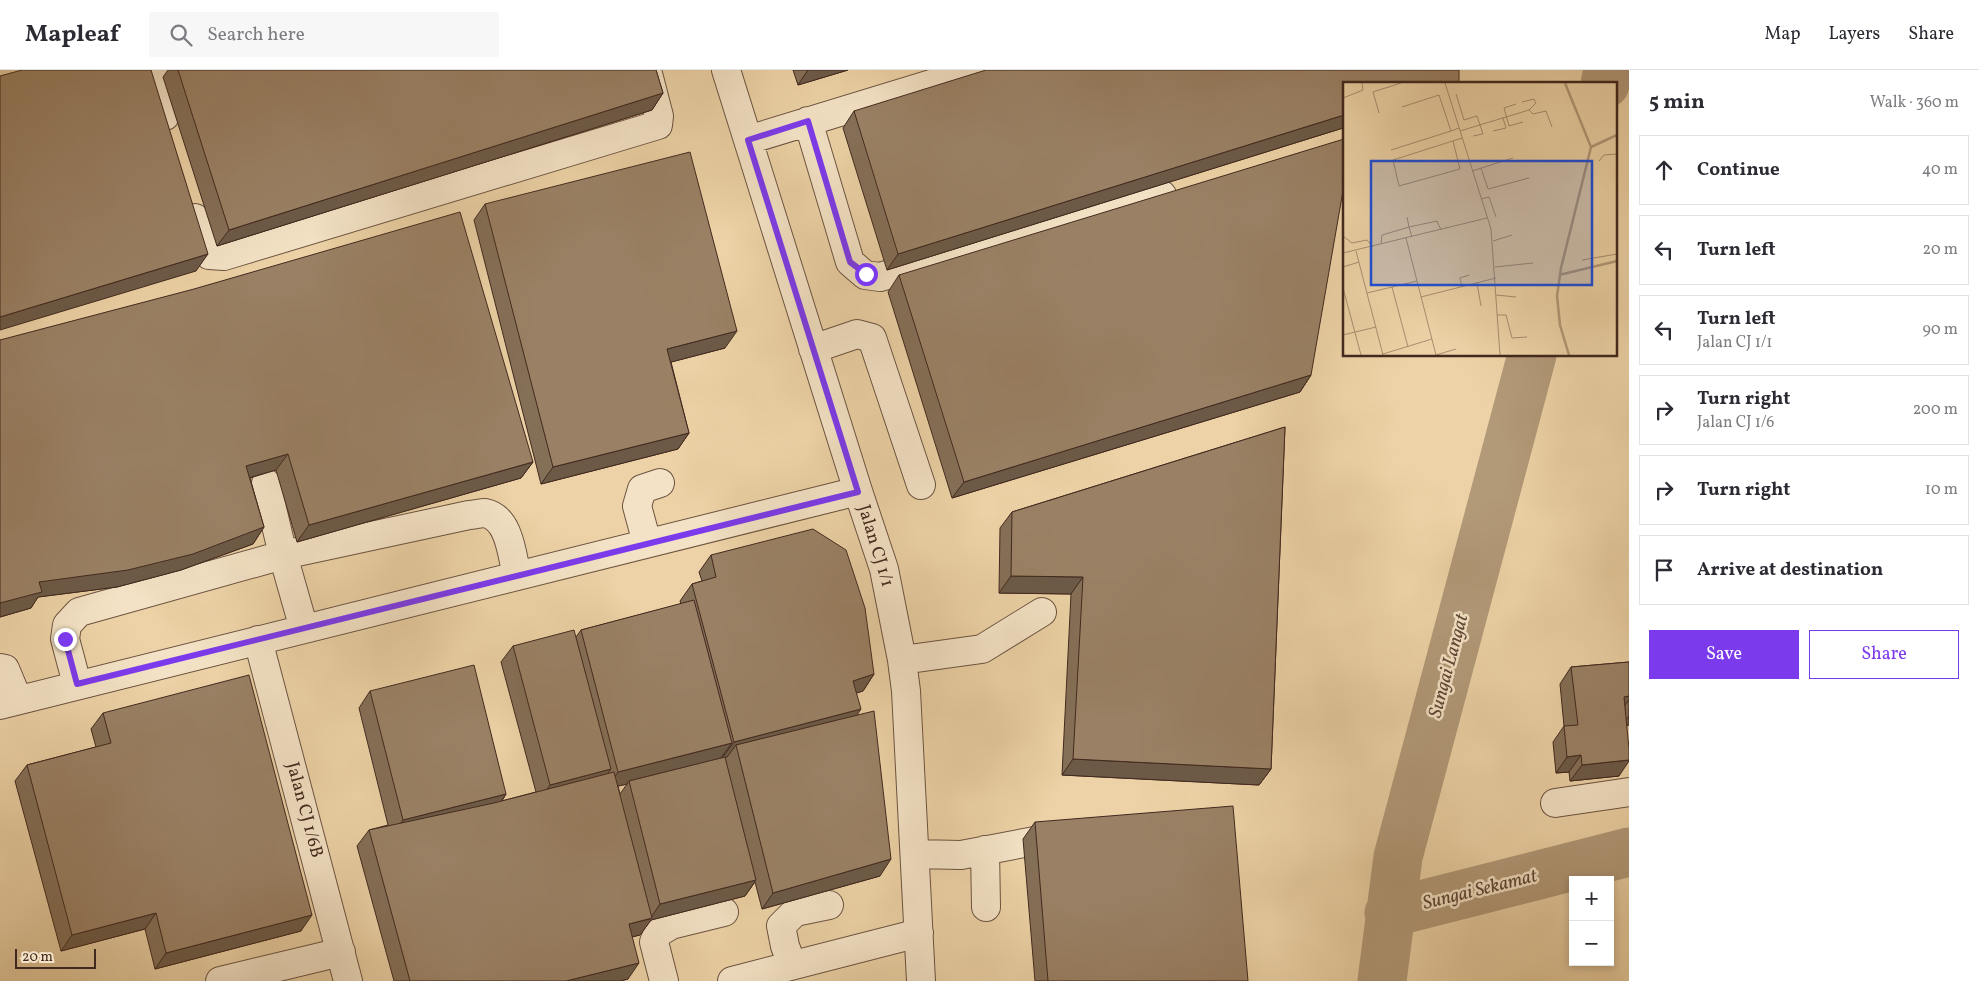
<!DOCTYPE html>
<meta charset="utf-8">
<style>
body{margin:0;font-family:Vollkorn,serif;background:#f7f7f7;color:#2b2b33}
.controls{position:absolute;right:15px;bottom:15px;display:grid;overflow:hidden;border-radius:0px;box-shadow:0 2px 8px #0003}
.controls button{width:45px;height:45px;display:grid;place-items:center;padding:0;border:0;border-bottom:1px solid #e1e1e2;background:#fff;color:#2b2b33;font:25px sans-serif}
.scale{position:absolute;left:15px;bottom:12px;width:81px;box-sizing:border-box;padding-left:5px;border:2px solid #42291f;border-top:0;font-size:14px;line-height:18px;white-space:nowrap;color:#42291f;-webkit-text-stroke:4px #f3e2c5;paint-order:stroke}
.stop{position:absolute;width:15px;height:15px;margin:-11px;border:4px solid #7c3aed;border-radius:50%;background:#fff}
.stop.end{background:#7c3aed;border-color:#fff;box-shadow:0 1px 5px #0008}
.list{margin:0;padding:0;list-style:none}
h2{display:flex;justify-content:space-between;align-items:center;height:65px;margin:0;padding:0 20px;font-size:21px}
h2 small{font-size:16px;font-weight:400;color:#7c7c81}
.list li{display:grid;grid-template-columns:32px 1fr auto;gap:15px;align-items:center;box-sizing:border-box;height:70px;margin:0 10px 10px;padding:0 10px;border:1px solid #e1e1e2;border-radius:0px}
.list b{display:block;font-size:19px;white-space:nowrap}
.list p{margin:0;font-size:16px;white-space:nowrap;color:#7c7c81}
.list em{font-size:16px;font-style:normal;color:#7c7c81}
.actions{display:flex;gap:10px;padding:15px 20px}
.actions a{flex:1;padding:11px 0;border:1px solid #7c3aed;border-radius:0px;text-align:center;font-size:18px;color:#7c3aed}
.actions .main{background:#7c3aed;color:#fff}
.icon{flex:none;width:28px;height:28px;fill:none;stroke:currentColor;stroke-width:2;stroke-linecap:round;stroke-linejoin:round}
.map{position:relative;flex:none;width:1629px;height:911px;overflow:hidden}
header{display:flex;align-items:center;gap:30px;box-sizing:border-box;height:70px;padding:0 25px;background:#fff;border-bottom:1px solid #e1e1e2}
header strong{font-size:24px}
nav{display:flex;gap:28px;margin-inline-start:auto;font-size:18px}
.search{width:350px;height:45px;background:#f7f7f7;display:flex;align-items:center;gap:12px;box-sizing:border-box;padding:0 18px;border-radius:0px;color:#7c7c81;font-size:19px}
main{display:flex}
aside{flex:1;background:#fff}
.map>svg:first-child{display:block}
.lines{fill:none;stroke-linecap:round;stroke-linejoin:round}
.river{stroke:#b29978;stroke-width:49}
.minor-casing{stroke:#6c5341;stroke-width:30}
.minor{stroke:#f3e2c5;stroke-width:28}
.wall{fill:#846f57;stroke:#42291f;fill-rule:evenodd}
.shaded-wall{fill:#6c5a47;stroke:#42291f}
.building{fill:#9a8165;stroke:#42291f}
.route{stroke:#7c3aed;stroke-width:6}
.labels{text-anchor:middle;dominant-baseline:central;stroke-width:5;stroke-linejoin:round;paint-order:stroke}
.street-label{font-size:18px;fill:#42291f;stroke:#f3e2c5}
.water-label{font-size:19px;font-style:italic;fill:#5e4535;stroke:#f3e2c5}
.inset-river{fill:none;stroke:#b29978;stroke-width:2.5}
.inset-road{fill:none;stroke:#a88e70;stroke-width:1}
.view{fill:#1d4ed8;fill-opacity:0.15;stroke:#1d4ed8;stroke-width:2.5}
.inset-edge{fill:none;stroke:#42291f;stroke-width:2.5}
</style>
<header>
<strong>Mapleaf</strong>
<div class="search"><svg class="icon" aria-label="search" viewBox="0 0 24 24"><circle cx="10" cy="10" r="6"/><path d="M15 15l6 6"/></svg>Search here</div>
<nav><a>Map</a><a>Layers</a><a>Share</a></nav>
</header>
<main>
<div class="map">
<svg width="1629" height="911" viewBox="0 0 1629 911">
<rect width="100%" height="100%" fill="#ecd2a6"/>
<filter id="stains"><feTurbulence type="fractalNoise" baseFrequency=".004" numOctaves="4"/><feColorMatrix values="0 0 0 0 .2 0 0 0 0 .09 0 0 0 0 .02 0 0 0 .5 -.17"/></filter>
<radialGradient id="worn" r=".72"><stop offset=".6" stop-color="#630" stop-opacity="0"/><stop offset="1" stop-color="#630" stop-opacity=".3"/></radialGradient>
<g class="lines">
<!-- river -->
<path class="river" d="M1605,14L1608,0
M1389,843L1629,782
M1382,911L1398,787L1532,285"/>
<defs>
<path id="minor" d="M160,0L154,11L165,46
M726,0L858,421L884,499L902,590L906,621L921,911
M808,51L850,192L865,205L880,207L1162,125
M748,70L977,0
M195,148L203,175L209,185L224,186L658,55L659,46L647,0
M813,279L857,264L872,268L921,415
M266,413L283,485L469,445C474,445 480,443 485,443C510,448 512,486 517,506
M647,473L637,436L642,419L660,413
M258,570L348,911
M902,590L982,579L1042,542
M0,598L5,599L18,630
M77,614L65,569L67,555L79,542L283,485L304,559
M0,635L858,421
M1555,733L1629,722
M985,780L986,837
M915,784L961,785L1061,766
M792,895L785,876L781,856L795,842L829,835
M220,911L341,882
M664,911L654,872L658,863L671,855L724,842
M732,911L919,863"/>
</defs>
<!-- minor casing -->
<use href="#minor" class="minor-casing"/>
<!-- minor -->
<use href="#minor" class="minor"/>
</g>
<!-- wall -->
<path class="wall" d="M168,0H656L663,23L652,40L217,176L163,7Z
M793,0H848L798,15Z
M1344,14V59L1343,58L887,200L843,58L854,41Z
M485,134L725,278L671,292L689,363L678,379L541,414L474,150Z
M899,205L1311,305L1300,322L952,428L888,222Z
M0,270L533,392L521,408L297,472L276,400L250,408L264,457L253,474L181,500L117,517L38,527L31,538L0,547Z
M1285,357L1271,699L1259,715L1062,705L1071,524L999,523L1000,458L1012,442Z
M711,485L874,604L863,621L856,623L857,645L880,806L762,839L755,812L745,826L651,850L640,865L632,867L628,909L620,911H394L357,776L369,760L388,755L359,638L370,621L506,724L502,731L536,722L501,592L513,576L576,567L581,560L681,534L680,531L692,514L702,511L699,502ZM627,714L620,724L618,716Z
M1629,592V655H1627L1619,706L1570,711L1569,702L1556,703L1553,672L1564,656L1560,614L1571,597Z
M103,643L301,861L155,899L145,859L61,881L15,711L27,695L96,677L91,659Z
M1035,752L1248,911H1035L1023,769Z"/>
<!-- shaded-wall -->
<path class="shaded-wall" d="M808,0H848L798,15Z
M663,23L652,40L217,176L229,160Z
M1344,45L1343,58L887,200L898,184Z
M208,184L196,201L0,260V247Z
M737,261L725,278L656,296L667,279Z
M1311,305L1300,322L952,428L964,412Z
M689,363L678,379L541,414L553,397Z
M288,384L276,400L234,412L246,396Z
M533,392L521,408L297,472L309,455Z
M264,457L253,474L181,500L117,517L38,527L31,538L0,547V533L39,512Z
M1011,506L1083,507L1071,524L999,523Z
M874,604L863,621L841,628L853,611Z
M1629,626V630L1620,642L1624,627Z
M861,639L850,656L736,675L727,687L722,688L734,672Z
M1629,646V655H1622Z
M732,673L720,689L629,711L627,714L606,719L618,702Z
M1581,685L1569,702L1556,703L1567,687Z
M1073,689L1271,699L1259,715L1062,705Z
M1629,690V691L1619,706L1570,711L1582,695Z
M611,699L599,715L539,731L550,715Z
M506,724L495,741L391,767L403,750Z
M891,789L880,806L762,839L773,823Z
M756,810L745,826L651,850L640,865L618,870L629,854L650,849L660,834Z
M156,843L145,859L61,881L72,865Z
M312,845L301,861L155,899L166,883Z
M639,893L628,909L620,911H566Z"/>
<!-- building -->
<path class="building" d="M22,0H151L208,184L0,247V6Z
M178,0H656L663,23L229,160Z
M986,0H1459V14H1344V45L898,184L854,41Z
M1344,69V115L1311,305L964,412L899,205Z
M690,82L737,261L667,279L689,363L553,397L485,134Z
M460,142L533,392L309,455L288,384L246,396L264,457L193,484L128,500L39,512L42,522L0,533V270L194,219Z
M1285,357L1271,699L1073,689L1083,507L1011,506L1012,442Z
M813,459L846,480L865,538L874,604L853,611L861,639L734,672L692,514L716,507L711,485Z
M694,530L732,673L618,702L581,560Z
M574,560L611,699L550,715L513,576Z
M1629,592V626L1624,627L1629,679V690L1582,695L1581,685L1567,687L1564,656L1578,655L1571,597Z
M474,595L506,724L403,750L370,621Z
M249,605L312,845L166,883L156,843L72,865L27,695L111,673L103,643Z
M874,641L891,789L773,823L736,675Z
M725,687L756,810L660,834L629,711Z
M614,702L652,848L629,854L639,893L566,911H410L369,760L494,733Z
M1233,736L1248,911H1048L1035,752Z"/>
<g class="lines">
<!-- route -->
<path class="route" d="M65,569L77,614L858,422L748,70L808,51L850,192L866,204"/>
</g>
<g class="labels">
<!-- street labels -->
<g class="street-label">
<text transform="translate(875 476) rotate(73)">Jalan CJ 1/1</text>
<text transform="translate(304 740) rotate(75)">Jalan CJ 1/6B</text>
</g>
<!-- water labels -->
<g class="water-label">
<text transform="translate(1449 596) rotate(-75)">Sungai Langat</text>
<text transform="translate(1480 820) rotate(-14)">Sungai Sekamat</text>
</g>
</g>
<!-- overview -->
<g transform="translate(1343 12)">
<rect width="274" height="274" fill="#ecd2a6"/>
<path class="inset-river" d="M222,1L248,65L218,186L214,214L217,243L226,273M248,65L274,53M216,193L274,179"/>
<path class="inset-road" d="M102,1L148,147L157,273M113,12L121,38L134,34L140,52L130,54M0,16L20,8L19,1M179,20L191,17L193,21L186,28M173,22L161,26L166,44L180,40M59,25L96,13L108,49L116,46M186,28L190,32L203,29L209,45M36,31L30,10L58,1M117,49L186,28M150,49L163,46L160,36M110,59L117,87L56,104L50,78L119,56M48,68L108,49M256,79L261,73L274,72M138,86L145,107L186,96M129,89L170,76M138,117L146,115L153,135M64,135L66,145L94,139L98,148M0,154L9,161L24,158L30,165M63,156L93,273M150,159L169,153M38,162L39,153L66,145L69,155M13,169L40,273M0,171L144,136M239,178L274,172M0,185L16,180M152,185L190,181M134,201L138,224M49,205L65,265M119,205L117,196L126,193M0,206L18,273M24,211L74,199M153,213L173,215M78,215L153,196M154,233H163L169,256L184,255M0,253L33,245M40,272L89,257M93,273L113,267"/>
<path class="view" d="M28,79H249V203H28Z"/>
<rect width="274" height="274" class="inset-edge"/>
</g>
<rect width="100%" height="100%" filter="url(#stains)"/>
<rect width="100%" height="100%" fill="url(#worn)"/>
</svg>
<div class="controls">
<button>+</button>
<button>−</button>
</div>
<div class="scale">20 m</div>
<div class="stop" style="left:866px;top:204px"></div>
<div class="stop end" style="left:65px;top:569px"></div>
</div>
<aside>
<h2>5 min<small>Walk · 360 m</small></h2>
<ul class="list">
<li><svg class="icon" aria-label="ahead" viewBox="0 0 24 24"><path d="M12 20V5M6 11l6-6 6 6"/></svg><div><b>Continue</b></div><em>40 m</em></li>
<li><svg class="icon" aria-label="left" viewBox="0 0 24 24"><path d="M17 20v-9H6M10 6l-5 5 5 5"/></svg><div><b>Turn left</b></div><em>20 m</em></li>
<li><svg class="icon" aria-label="left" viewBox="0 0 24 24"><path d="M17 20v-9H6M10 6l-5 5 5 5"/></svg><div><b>Turn left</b><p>Jalan CJ 1/1</p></div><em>90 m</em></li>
<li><svg class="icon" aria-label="right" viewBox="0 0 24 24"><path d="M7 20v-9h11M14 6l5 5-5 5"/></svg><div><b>Turn right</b><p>Jalan CJ 1/6</p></div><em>200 m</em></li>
<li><svg class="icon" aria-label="right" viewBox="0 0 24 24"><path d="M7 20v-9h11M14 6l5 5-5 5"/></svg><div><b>Turn right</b></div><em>10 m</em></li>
<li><svg class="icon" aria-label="arrive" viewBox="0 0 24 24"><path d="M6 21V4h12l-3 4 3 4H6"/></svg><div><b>Arrive at destination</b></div></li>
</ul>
<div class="actions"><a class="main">Save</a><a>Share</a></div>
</aside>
</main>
